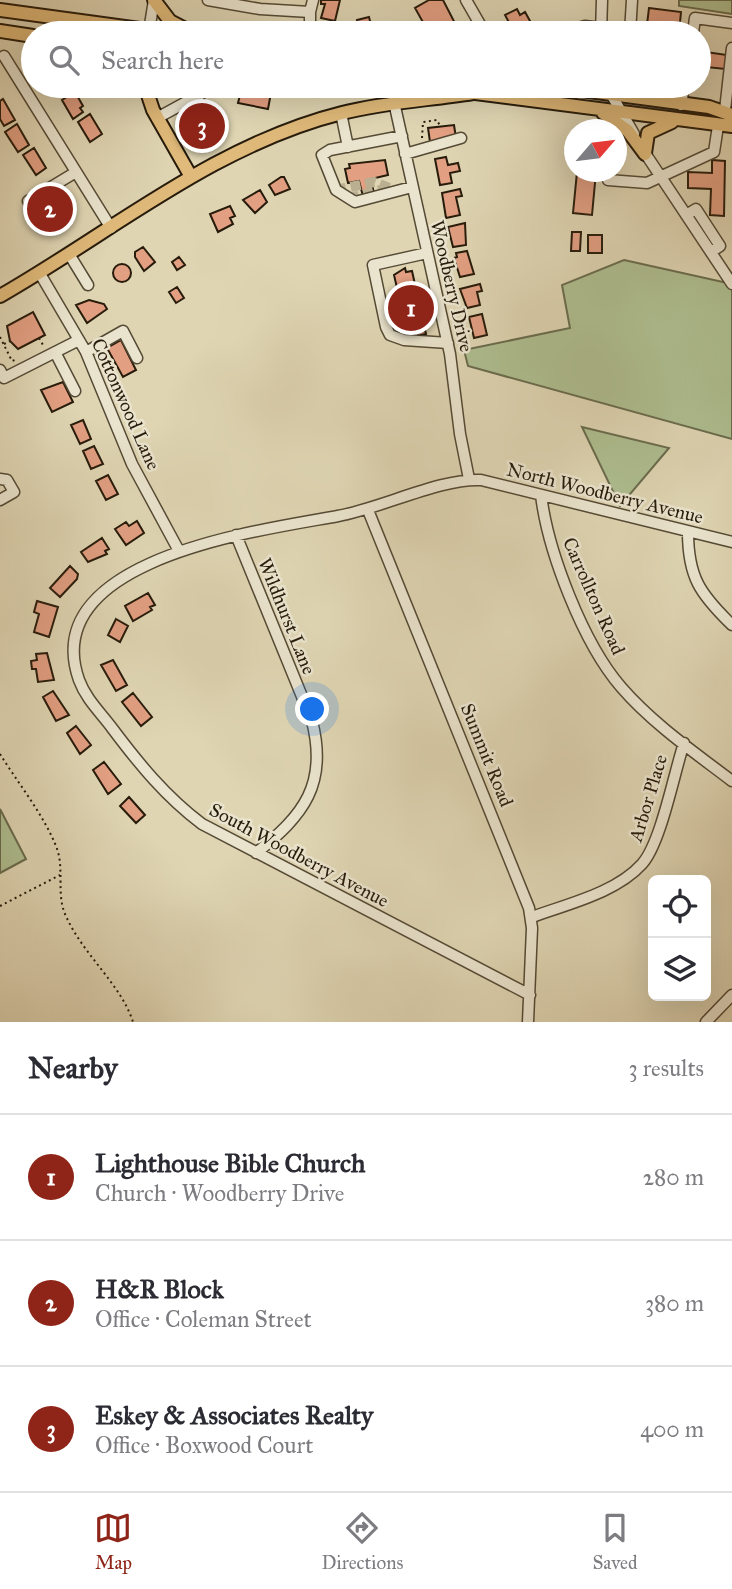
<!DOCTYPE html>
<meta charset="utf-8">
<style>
body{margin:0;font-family:"IM FELL Great Primer",serif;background:#f7f7f7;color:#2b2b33}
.controls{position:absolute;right:21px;bottom:21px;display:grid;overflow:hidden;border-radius:10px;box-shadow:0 7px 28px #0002}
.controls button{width:63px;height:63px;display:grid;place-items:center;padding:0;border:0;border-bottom:2px solid #e1e1e2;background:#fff;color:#2b2b33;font:35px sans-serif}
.compass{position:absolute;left:564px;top:119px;width:63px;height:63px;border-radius:50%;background:#fff;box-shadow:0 7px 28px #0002;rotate:62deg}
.you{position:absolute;left:313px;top:710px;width:24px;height:24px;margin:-18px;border:5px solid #fff;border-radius:50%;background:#1a73e8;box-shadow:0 0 0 10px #1a73e833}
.badge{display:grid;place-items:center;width:46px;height:46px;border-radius:50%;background:#8f2418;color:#fff;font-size:23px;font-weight:700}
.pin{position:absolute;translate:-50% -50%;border:4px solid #fff;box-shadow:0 2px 7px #0006}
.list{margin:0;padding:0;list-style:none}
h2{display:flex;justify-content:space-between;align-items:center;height:91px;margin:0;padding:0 28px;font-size:30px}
h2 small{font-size:23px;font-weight:400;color:#7c7c81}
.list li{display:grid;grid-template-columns:46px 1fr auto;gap:21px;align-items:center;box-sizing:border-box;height:126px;padding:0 28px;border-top:2px solid #e1e1e2}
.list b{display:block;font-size:26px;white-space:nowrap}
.list p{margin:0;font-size:23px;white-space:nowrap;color:#7c7c81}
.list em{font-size:23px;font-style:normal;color:#7c7c81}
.icon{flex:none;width:38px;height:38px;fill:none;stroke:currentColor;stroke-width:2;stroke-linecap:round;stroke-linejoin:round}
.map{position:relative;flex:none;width:732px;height:1022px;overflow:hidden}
.search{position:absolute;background:#fff;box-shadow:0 7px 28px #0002;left:21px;right:21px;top:21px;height:77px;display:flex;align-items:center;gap:18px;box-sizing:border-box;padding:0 24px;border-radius:38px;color:#7c7c81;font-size:26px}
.sheet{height:469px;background:#fff}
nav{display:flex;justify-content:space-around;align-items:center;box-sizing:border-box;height:98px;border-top:2px solid #e1e1e2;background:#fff;font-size:19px;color:#7c7c81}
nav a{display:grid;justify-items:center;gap:4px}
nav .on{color:#8f2418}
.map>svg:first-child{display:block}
.green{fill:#aebe90;stroke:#6a6c4e;stroke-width:2}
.building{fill:#e29f82;stroke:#271b0b;stroke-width:2}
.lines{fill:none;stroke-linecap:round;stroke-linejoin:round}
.minor-tunnel{stroke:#bab091;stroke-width:10;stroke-dasharray:10 5;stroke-linecap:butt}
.minor-casing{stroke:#554a35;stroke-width:13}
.major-casing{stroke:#271b0b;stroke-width:16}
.path{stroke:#271b0b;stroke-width:2;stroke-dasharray:2 3.5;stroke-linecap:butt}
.minor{stroke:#eae4ce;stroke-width:10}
.major{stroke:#e0ba7a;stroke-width:12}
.labels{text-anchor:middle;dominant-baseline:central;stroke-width:5;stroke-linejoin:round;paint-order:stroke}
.street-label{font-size:19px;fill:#271b0b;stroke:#eae4ce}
</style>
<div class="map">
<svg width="732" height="1022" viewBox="0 0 732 1022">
<rect width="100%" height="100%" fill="#dfd5b3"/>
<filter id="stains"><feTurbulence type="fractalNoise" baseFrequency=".00286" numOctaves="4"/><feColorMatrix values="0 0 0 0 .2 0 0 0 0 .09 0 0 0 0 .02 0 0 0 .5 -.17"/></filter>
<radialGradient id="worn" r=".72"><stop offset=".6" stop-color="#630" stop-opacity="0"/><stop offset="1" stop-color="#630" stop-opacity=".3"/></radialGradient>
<!-- green -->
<path class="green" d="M679,0H732V14L679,6Z
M624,260L732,284V439L468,366L464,350L570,328L562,285Z
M582,427L669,448L620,506Z
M0,809L26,859L0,873Z"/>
<!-- building -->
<path class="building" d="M321,0H340L335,21L321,18L325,4H321Z
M429,0H443L458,29L451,33H429L415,8Z
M649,8L681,12L679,33H646Z
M517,9L520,15L525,12L530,21L514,32L505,15Z
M369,17L373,33H360L357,20Z
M699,51L727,55L725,69L707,67L706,73L699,72Z
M51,86H66L69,91L59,96Z
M242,87L271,93L268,109L238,103Z
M75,92L83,106L80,108L83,112L73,119L62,100Z
M3,99L15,120L4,126L0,119V101Z
M209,111L212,117L215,115L218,127L194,140L186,125Z
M90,114L102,134L90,142L78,122Z
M17,124L29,145L18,152L5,132Z
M454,125L456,138L430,142L428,128Z
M34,148L46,168L36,175L23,155Z
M446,157L448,165L458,163L460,171L450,173L452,183L440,185L435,159Z
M385,160L388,175L371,179L374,194L363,196L359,181L348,183L345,169L350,168L349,164Z
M712,160L725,161L724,216L710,215L711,189L688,188V172L712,173Z
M577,172H596L592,215L573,213Z
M281,177H284L290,189L275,195L269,185Z
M460,189L462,196L456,197L460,215L446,218L442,193Z
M260,190L267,202L255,213L243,200Z
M63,197L72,211L44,228L36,215Z
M230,206L235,216L230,218L233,224L218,232L210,214Z
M465,223L466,245L453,247L448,227Z
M572,232H581L580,251H571Z
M588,235H602V253H588Z
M143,247L155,262L144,271L135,257V252Z
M467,251L474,274L460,277L454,258L457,257L456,253Z
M179,257L185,265L177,270L172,262Z
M113 273a9 9 0 1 1 18 0a9 9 0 1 1-18 0Z
M405,268L406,272L412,271L426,334L408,338L395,293L398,292L394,275Z
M480,284L482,291L477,292L480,305L467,308L460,289Z
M177,287L184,298L176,303L169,292Z
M89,300L104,304L107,309L87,323L76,305Z
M33,312L45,335L18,349L10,341L7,326Z
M482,314L487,335L474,338L469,317Z
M121,340L136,370L123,377L107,348Z
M63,382L73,402L52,412L41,390Z
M83,420L91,439L80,444L71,425Z
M94,446L103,464L91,469L83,451Z
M108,475L118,494L106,500L96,481Z
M137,521L144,533L126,545L115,529L126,522L129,526Z
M102,538L109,549L105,551L107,554L88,562L81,552Z
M70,566L78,574L77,579L60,597L50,588Z
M148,593L155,605L150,607L152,610L133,621L125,606Z
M37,601L58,607L49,637L34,632L39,614L34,612Z
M116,619L128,626L120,642L108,635Z
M47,653L54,680L38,682L36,669H32L31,661L37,660L36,654Z
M113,660L127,685L116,691L101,665Z
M53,691L69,715L56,721L43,697Z
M133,693L152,717L141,726L122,702Z
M76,726L91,745L80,754L67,733Z
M104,762L121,784L108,794L93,770Z
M129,797L145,815L136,823L120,806Z"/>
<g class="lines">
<!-- minor-tunnel -->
<path class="minor-tunnel" d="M336,190L374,182L397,191
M349,198L389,188"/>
<defs>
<path id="minor" d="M208,0L260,9L310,12V33
M466,0L485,33
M310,12L313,0
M149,31L154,0
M562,33L585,26L601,28
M601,33L602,0
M630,33L632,0
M693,33L695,18L732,23
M4,56L111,228
M611,94L634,134
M394,102L450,354L460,434L469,479
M681,105L684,86
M725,110L732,48
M341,113L348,147
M157,118L201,94
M402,136L330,150L322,155L336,190L355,202L412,187
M643,150L732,284
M405,154L461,138
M608,180L647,183L714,152L718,126
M28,201L76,172
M686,215L696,209L720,246L711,252
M427,253L373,265L386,327L390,335L404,340L448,343
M69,254L88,285
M39,272L86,352L132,464L179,551
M55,352L75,391
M86,352L123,331L137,358
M0,370L4,378L79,340
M0,479L7,480L14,492L0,500
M541,495C548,552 583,643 621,687C652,723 694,752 732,781
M368,510L529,908L532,928L528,1022
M688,532C688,577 700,594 732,625
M236,535L312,721C328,784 304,815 256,853
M532,917C567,904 616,893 642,864C661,843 674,773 684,743
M530,995L202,824C166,797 139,764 112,728C100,712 86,699 79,680C36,558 263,530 338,516C382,508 441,478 481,480L732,542
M706,1022L732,995"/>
<path id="major" d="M154,0L170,21L193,33
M0,10L169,33
M0,31L33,36
M145,86L153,110L190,175
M420,86L732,126
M551,86L709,107L732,115
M603,113L628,131L645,154
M645,153L648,133L672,122
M0,296C112,232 214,145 342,113C385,102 429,100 473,93"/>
</defs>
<!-- minor casing -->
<use href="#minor" class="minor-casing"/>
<!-- major casing -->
<use href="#major" class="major-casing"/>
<!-- path -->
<path class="path" d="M422,138L423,122L437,120L440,126
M0,337L12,361L15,360
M39,338L43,345
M4,344L10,341
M0,754C18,783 43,814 56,846C65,868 56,892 65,914C82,954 121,984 133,1022
M0,906L60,875"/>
<!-- minor -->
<use href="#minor" class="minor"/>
<!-- major -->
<use href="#major" class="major"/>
</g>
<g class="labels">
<!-- street labels -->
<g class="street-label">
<text transform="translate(452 286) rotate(77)">Woodberry Drive</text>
<text transform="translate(126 404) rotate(66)">Cottonwood Lane</text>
<text transform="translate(605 493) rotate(14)">North Woodberry Avenue</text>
<text transform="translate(594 596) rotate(66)">Carrollton Road</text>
<text transform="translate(287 616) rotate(68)">Wildhurst Lane</text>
<text transform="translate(487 755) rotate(68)">Summit Road</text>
<text transform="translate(648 798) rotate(-73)">Arbor Place</text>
<text transform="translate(299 855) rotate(28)">South Woodberry Avenue</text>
</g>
</g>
<rect width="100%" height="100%" filter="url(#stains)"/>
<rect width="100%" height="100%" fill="url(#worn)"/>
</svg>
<div class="controls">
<button><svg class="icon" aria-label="locate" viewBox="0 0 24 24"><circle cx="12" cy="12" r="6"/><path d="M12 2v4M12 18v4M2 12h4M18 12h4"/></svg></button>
<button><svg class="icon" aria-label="layers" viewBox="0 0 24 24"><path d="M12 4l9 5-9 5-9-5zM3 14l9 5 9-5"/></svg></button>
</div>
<svg class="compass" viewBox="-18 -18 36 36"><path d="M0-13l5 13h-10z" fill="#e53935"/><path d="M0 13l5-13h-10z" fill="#7c7c81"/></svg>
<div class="you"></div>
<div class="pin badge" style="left:411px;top:308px">1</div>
<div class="pin badge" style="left:50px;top:209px">2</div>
<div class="pin badge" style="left:202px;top:126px">3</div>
<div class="search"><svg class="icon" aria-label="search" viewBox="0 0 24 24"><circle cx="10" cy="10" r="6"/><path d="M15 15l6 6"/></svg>Search here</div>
</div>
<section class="sheet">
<h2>Nearby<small>3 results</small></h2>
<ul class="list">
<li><span class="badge">1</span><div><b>Lighthouse Bible Church</b><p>Church · Woodberry Drive</p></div><em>280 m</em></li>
<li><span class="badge">2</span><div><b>H&amp;R Block</b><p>Office · Coleman Street</p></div><em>380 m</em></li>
<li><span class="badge">3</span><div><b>Eskey &amp; Associates Realty</b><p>Office · Boxwood Court</p></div><em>400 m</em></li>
</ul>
</section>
<nav>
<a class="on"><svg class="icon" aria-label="map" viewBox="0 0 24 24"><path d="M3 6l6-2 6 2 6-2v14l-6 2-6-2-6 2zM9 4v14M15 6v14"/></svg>Map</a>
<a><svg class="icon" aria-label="directions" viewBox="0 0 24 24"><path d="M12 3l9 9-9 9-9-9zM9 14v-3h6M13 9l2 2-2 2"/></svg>Directions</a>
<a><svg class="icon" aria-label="saved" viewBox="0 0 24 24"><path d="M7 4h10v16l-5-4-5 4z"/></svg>Saved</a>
</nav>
